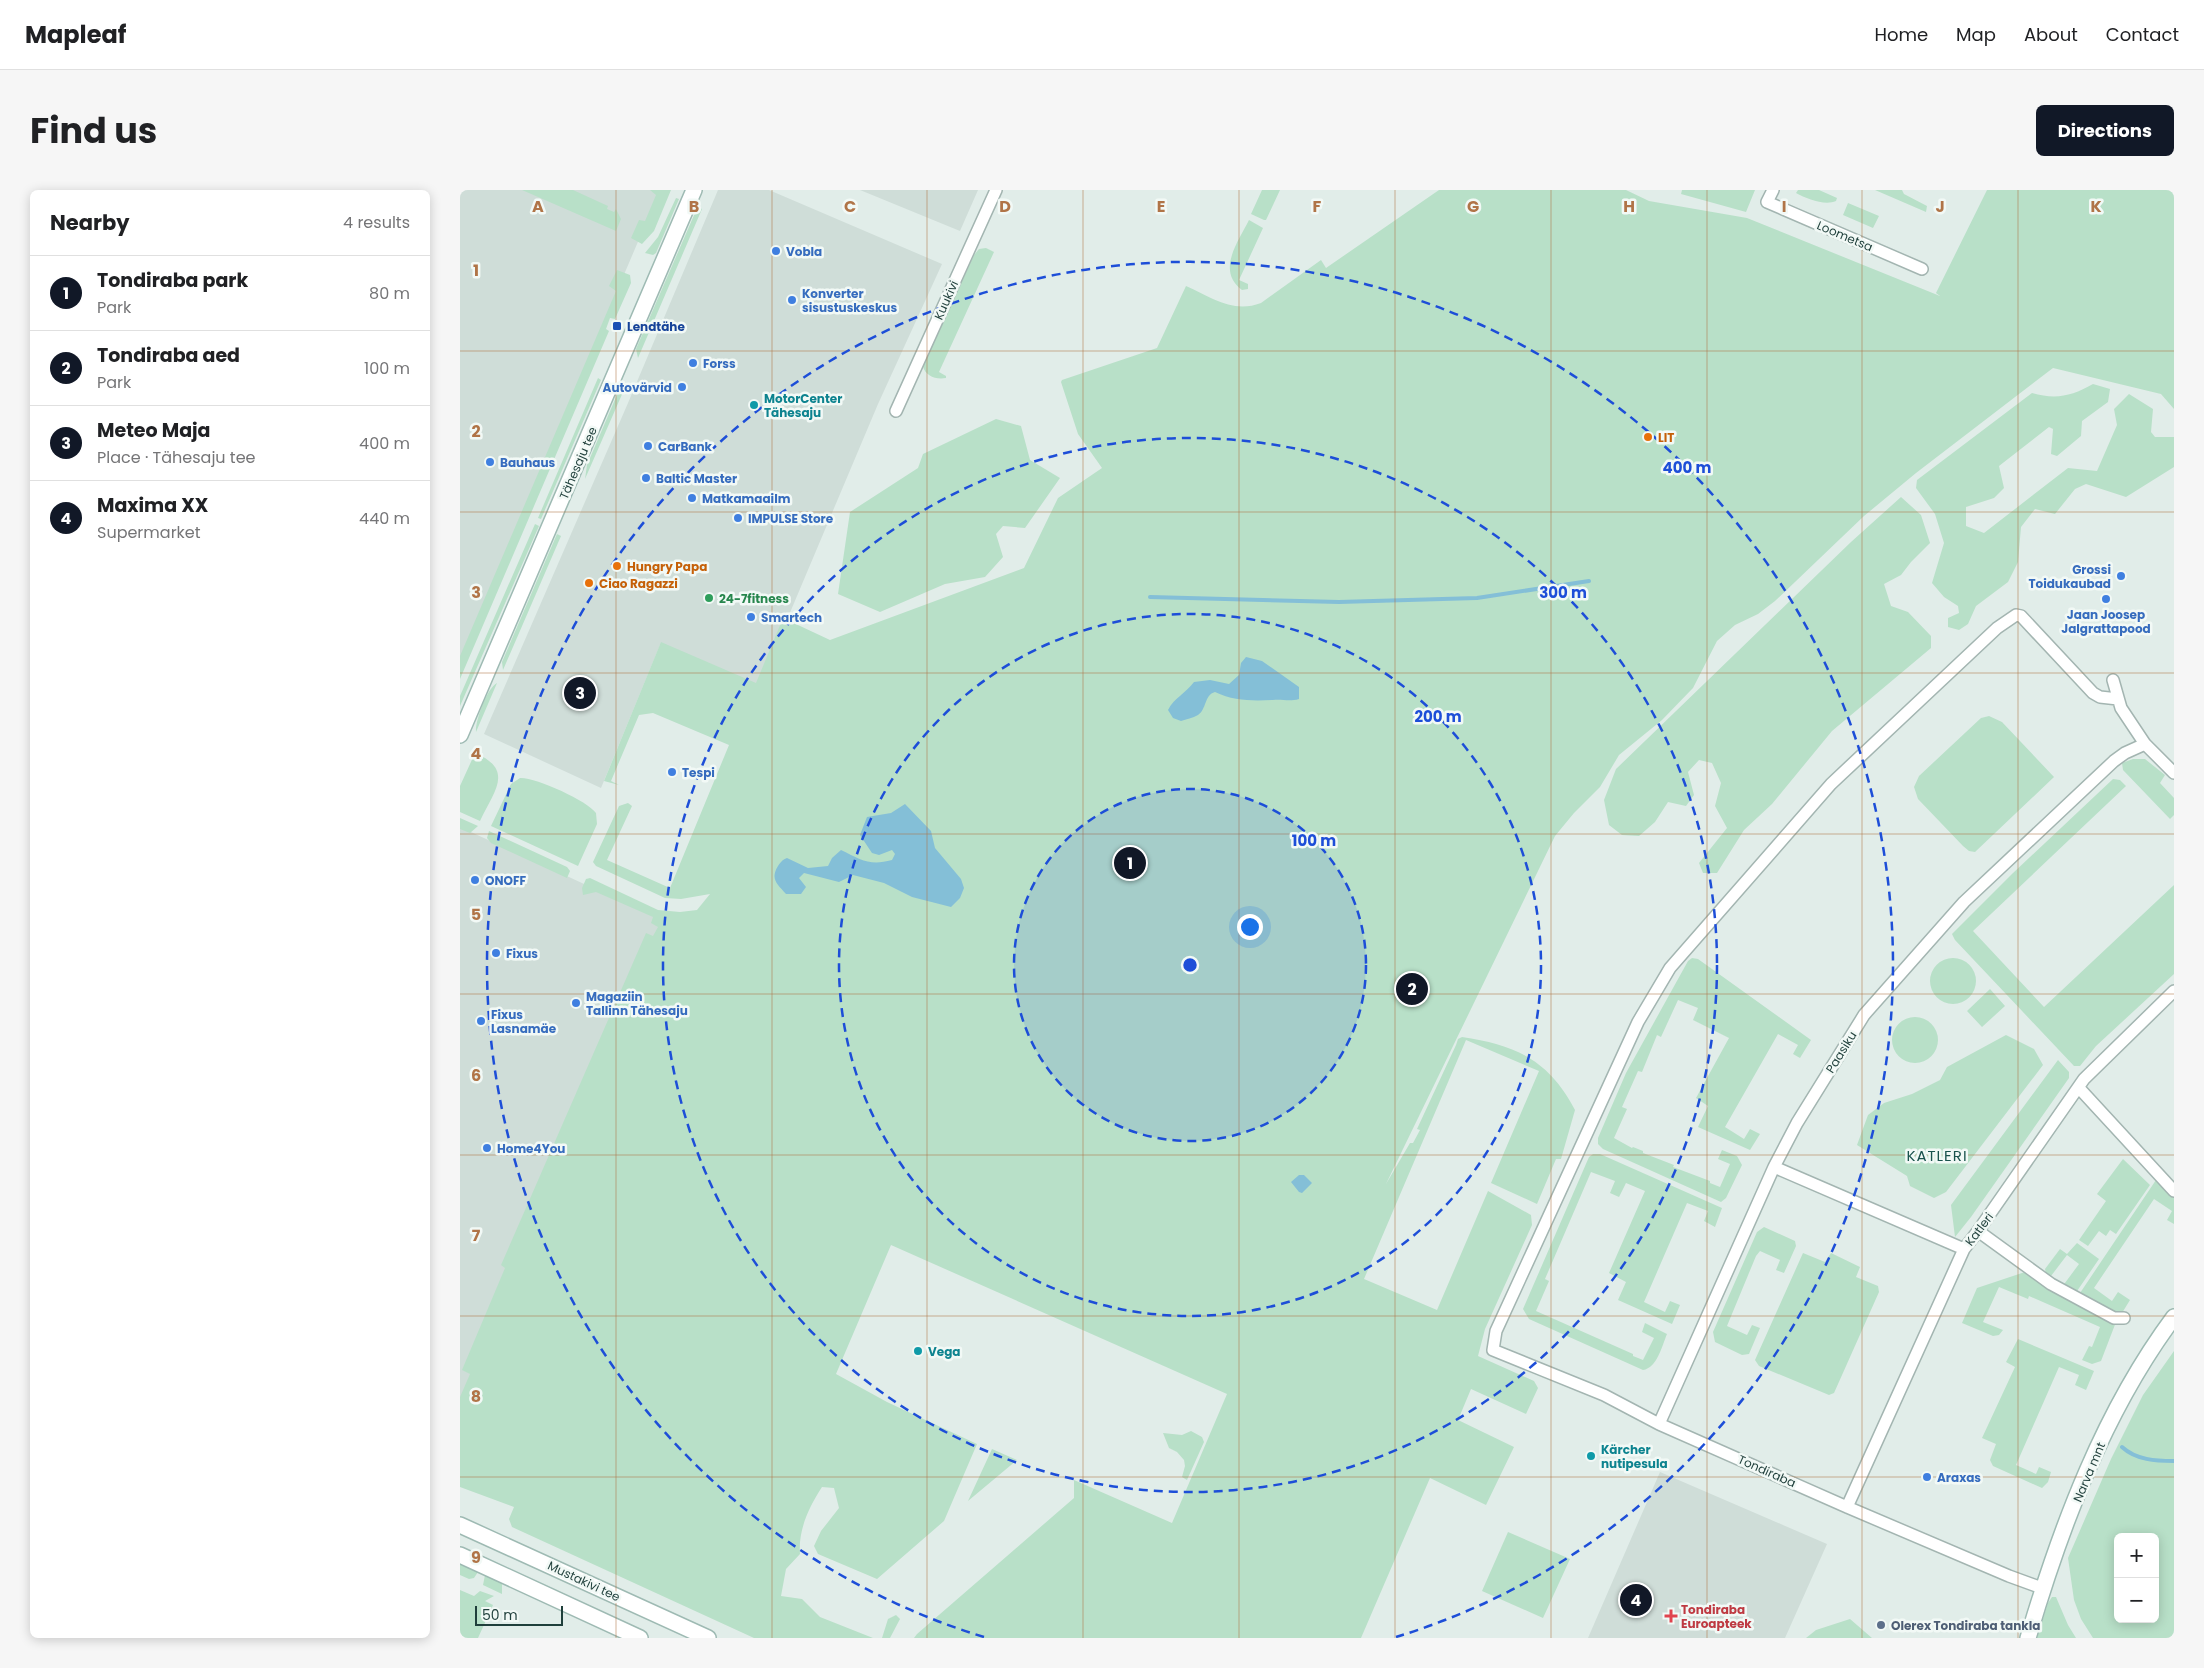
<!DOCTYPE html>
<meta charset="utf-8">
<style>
body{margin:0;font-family:Poppins,sans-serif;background:#f6f6f6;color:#202124}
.controls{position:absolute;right:15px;bottom:15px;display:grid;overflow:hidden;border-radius:8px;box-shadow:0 2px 12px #0003}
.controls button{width:45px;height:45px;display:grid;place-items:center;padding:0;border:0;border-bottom:1px solid #e0e0e0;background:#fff;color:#202124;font:25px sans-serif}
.scale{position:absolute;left:15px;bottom:12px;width:88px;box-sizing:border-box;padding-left:5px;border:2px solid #1f3f3b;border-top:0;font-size:14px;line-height:18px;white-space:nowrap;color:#1f3f3b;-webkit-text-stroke:4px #f2f9f6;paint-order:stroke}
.you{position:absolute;left:789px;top:736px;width:18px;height:18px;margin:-12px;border:4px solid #fff;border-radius:50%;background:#1a73e8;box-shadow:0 0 0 8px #1a73e833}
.badge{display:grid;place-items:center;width:32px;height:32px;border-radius:50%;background:#111827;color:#fff;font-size:16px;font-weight:700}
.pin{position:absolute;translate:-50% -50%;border:2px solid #fff;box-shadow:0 1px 5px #0006}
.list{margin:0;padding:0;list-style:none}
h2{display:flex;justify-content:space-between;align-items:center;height:65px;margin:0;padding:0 20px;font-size:21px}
h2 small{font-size:16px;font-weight:400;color:#757577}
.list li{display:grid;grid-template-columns:32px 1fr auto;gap:15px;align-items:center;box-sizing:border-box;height:75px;padding:0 20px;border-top:1px solid #e0e0e0}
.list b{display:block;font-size:19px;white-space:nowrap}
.list p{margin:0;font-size:16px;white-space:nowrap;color:#757577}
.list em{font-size:16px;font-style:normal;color:#757577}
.map{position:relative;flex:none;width:1714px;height:1448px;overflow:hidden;border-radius:8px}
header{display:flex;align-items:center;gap:30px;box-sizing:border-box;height:70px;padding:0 25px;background:#fff;border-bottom:1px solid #e0e0e0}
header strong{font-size:24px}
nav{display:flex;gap:28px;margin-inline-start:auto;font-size:18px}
.intro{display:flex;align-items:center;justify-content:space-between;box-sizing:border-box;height:120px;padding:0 30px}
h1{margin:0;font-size:35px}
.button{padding:12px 22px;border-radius:8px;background:#111827;color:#fff;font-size:18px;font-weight:700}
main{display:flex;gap:30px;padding:0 30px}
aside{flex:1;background:#fff;border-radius:8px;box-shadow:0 2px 12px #0003}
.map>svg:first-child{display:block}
.built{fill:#cfddd8}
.green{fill:#b8e0c8;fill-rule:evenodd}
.water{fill:#84bfd7}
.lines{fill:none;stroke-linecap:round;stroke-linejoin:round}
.stream{stroke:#84bfd7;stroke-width:4}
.street-casing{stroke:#a3b5b1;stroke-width:14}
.secondary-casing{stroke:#9ebab3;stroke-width:18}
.street{stroke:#fff;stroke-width:11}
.secondary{stroke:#fff;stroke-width:15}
.grid{fill:none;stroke:#b07447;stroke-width:1;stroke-opacity:0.55}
.ring{fill:none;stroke:#1d4ed8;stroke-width:2.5;stroke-dasharray:9 6}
.shop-dot{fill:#3f7fe0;stroke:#f2f9f6;stroke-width:2}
.transit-dot{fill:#1a4fb4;stroke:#f2f9f6;stroke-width:2}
.culture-dot{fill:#0f9aa8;stroke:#f2f9f6;stroke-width:2}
.food-dot{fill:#e8710a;stroke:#f2f9f6;stroke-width:2}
.leisure-dot{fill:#2e9e5b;stroke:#f2f9f6;stroke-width:2}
.health-dot{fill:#e0444e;stroke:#f2f9f6;stroke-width:2}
.service-dot{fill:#5c6f8a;stroke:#f2f9f6;stroke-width:2}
.labels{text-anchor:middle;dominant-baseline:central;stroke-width:5;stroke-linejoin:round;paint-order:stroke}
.street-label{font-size:12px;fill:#1f3f3b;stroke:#f2f9f6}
.shop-label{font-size:12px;font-weight:bold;fill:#366cbe;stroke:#f2f9f6;text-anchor:start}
.transit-label{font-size:12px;font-weight:bold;fill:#164399;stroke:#f2f9f6;text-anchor:start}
.culture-label{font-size:12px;font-weight:bold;fill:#0d838f;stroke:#f2f9f6;text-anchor:start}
.food-label{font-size:12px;font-weight:bold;fill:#c56008;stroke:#f2f9f6;text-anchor:start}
.leisure-label{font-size:12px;font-weight:bold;fill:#27864d;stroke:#f2f9f6;text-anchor:start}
.health-label{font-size:12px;font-weight:bold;fill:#be3a42;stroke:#f2f9f6;text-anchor:start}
.service-label{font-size:12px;font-weight:bold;fill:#4e5e75;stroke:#f2f9f6;text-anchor:start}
.quarter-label{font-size:15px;letter-spacing:1px;fill:#1a534d;stroke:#f2f9f6}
.grid-label{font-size:16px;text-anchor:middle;font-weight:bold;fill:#b07447;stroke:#f2f9f6;stroke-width:5;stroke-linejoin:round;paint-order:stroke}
.centre{fill:#1d4ed8;stroke:#f2f9f6;stroke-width:2.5}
.ring-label{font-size:15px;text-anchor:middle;font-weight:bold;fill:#1d4ed8;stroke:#f2f9f6;stroke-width:5;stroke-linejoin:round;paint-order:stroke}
</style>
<header>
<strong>Mapleaf</strong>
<nav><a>Home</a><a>Map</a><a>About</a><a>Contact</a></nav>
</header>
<div class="intro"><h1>Find us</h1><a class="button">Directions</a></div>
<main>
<aside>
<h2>Nearby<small>4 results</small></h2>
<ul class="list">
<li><span class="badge">1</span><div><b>Tondiraba park</b><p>Park</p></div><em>80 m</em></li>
<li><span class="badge">2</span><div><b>Tondiraba aed</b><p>Park</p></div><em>100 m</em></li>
<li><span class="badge">3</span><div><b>Meteo Maja</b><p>Place · Tähesaju tee</p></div><em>400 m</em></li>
<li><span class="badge">4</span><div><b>Maxima XX</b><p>Supermarket</p></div><em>440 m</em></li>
</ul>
</aside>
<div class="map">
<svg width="1714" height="1448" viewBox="0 0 1714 1448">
<rect width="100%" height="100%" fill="#e1ede9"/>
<!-- built -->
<path class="built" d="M0,0H200L0,470Z
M258,0H309L482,74L418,214L299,496L200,455L141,598L24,544L168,213Z
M400,0H518L500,41Z
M0,637L222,739L0,1269Z
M1200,1282L1367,1354L1325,1448H1128Z"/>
<!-- green -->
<path class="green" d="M62,0H113L148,16L147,19L154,22L156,19L161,29L156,41Z
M190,0H211L194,41L182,54L171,48L179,30L185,31L196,5Z
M802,0H820L806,30H804L791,24Z
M979,0H1166L1189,11L1287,28L1480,106L1476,103L1527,0H1714V219L1701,204L1593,178L1456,283L1404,326L1315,411L1298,424L1275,435L1257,451L1233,498L1202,530L1159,565L1140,597L1114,623L1095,646L926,994L950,953H953L960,940L957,939L996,855L998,849L1002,847C1056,855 1089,870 1115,920L1101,969H1096L1077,1014L1031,993L1079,881L1006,850L904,1089L977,1120L1028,1001L1071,1025L1072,1035L1025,1139L1018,1166L1074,1191L1078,1198L1066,1224L1011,1199L998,1230L1054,1257L1026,1315L970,1288L901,1448H454L457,1444L614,1308V1290L712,1333L767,1204L431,1055L376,1184L427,1212L517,1254L484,1331L417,1389L358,1364L354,1356L361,1341L379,1318L374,1298L362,1297C349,1317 338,1340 340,1364L326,1379L321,1406L342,1409L360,1427L413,1448H294L52,1337L49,1329L54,1317L0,1297V1207L10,1184L2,1180L45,1078L41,1075L186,743L193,746L198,737L191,733L193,727L136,702L123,705L122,698L126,689L130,688L198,720L220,722L237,720L250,704L221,709L205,708L136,676L133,672L159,616L168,613L172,616L147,670L210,698L269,555L193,523L179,525L151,591L159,595L144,591L201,452L296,493L323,428L370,450L564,378L598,308L642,278L618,244L601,192L602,190L697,158L726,96C751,107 773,124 801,113L861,70L866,78Z
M1222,0H1295L1286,22L1221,4Z
M1338,0H1359L1377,8L1376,11C1365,16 1347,9 1336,3Z
M1415,0H1442L1444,4L1467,16L1466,22Z
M216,8L219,9L196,63L193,65L185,63L198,47Z
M1388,13L1419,26L1413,38L1383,25Z
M238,16L242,19L178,168L176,159Z
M789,30L803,38L779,90L788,94V99L782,100C756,81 778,52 789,30Z
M526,58L534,62L479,182L486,186V188C476,190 465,186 463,176L514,65L519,59Z
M157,80L170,85L171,93L155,129L150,128L146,139L149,141L0,489V466L156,101L149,96Z
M138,188L141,190L81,329L78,328Z
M1633,194L1650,199L1648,212L1622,231L1621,246L1597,266L1591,264L1593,239L1589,237L1539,276L1544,298L1534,308L1506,317V336L1524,343L1608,278L1637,281L1657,235L1654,219L1669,204L1693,219L1691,242L1695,247H1714V277L1666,307L1626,294L1615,299L1595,324L1575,319L1561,337L1558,372L1548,392L1516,416L1508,434L1499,440L1488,437V428L1499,423L1498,416L1484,407L1472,393L1484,353L1475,324L1456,298L1457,290L1572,203C1596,210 1612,206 1633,194Z
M159,200L163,202L125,289L127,275Z
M536,229L561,236L570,270L600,288L565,338L543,336L536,344L543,367L525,387L485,394L420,422L378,404L390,322L458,278L463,264Z
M1441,307L1461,325L1470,353L1451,372L1441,385L1424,394L1431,416L1448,422L1471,446V458L1372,541L1312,614L1284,640L1257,683H1243L1239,673L1267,638L1255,616L1261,593L1252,573L1239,570L1228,582L1234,605L1226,616L1208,612L1195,632L1179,646L1162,645L1149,635L1144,610L1156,579L1391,352Z
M75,334L79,336L0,516V506Z
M97,344L101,346L43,480L42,472Z
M37,493L16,542C15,531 27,498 37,493Z
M1529,526L1542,532L1594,587L1515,662L1509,661L1503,656L1458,609L1454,597L1459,586L1521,528Z
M15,563C55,580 34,601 20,631L0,622V596Z
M1673,569H1685L1705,585L1700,593L1714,608V625L1710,629L1663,580L1662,573Z
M60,588C75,587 128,611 136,623L137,634L118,676L31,636L51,594Z
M1653,589L1660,590L1666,596L1513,741L1584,817L1714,695V784L1636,856L1620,876H1614L1495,750L1492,744L1553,683Z
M0,628L18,636L10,643L0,639Z
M29,641L107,677L110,681L107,688L31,653L27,648Z
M1232,768L1238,769L1351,850L1340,868L1333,864L1338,855L1318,844L1265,937L1284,949L1290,939L1300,944L1290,960L1238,937L1248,916L1236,908L1269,848L1233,830L1238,818L1218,810L1201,847L1197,845L1182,882L1178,881L1162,917L1167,919L1154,948L1172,958L1173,957L1183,961V963L1214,975L1213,977L1250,991V993L1260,997L1270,974L1258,969L1262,960L1277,966L1282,975L1266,1008L1261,1012L1143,959L1138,954V948L1166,883L1228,771Z
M1470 791a23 23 0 1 1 46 0a23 23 0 1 1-46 0Z
M1530,799L1545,816L1522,837L1507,821Z
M1432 850a23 23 0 1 1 46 0a23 23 0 1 1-46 0Z
M1546,845L1574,859L1583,875L1486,1002L1474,1008L1450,996L1447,986L1397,955L1408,925L1424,913L1452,904L1480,890L1487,877Z
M1598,870L1609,882V888L1511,1027L1495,1047L1491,1015Z
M1133,964H1140L1262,1018L1255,1037L1244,1031L1248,1021L1227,1013L1184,1112L1205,1122L1210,1111L1220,1115L1212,1134L1158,1110L1166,1092L1149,1083L1185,1001L1166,993L1159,1007L1150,1003L1155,991L1131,982L1085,1089L1089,1091L1076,1121L1173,1164V1166L1183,1170L1194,1148L1182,1142L1185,1133L1207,1144C1202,1156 1197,1178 1183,1180L1069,1129L1063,1119L1129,967Z
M1663,969L1690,995L1656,1044L1650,1040L1646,1046L1639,1041L1628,1056L1619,1050L1646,1011L1637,1004Z
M1696,990L1707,1002L1714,1005V1034L1707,1030L1712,1021L1694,1009L1634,1098L1652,1111L1658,1102L1670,1110L1662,1123H1654L1618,1106Z
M1304,1037L1335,1051L1336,1056L1324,1083L1316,1080L1320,1070L1300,1061L1296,1066L1267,1136L1287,1145L1292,1135L1300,1138L1289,1164L1282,1165L1255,1152L1253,1142L1297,1042Z
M1617,1053L1639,1069L1615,1104L1602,1097L1619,1074L1607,1065L1591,1086L1586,1084L1585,1079L1600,1059L1607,1064Z
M1343,1063L1365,1072L1371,1063L1400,1077L1396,1087L1418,1096L1419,1102L1374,1203L1369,1205L1299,1176L1295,1170Z
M1565,1082L1656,1132L1641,1171L1632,1174L1622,1170L1629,1156L1632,1157L1640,1137L1569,1106L1568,1109L1539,1097L1523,1132L1543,1140L1539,1145L1533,1146L1502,1133L1517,1098Z
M1558,1149L1634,1181L1626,1200L1615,1195L1619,1185L1599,1177L1556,1275L1576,1284L1579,1277L1591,1282L1588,1292L1582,1298L1533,1276L1530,1270L1536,1254L1522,1248L1555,1177L1546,1172Z
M1714,1161V1448H1633L1621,1429L1614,1410L1608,1368L1651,1269L1683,1205ZM1658,1347H1695V1429H1658Z
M731,1241L742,1247L744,1252L727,1290L722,1287L725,1276L724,1270L717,1262L709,1258L703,1243L722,1245Z
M532,1259L557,1270L508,1311Z
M1048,1342L1110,1369L1083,1428L1022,1401Z
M0,1373L18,1382L14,1388L9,1389L0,1385Z
M25,1385L42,1393V1404L23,1395Z
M0,1400L14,1406L20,1401L34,1406L25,1411L33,1415L18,1448H0Z
M1592,1407H1596L1608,1435L1616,1448H1577L1588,1413Z
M436,1425L440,1429L430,1448H422L428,1429Z
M1390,1429L1412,1448H1346L1356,1440Z"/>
<!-- water -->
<path class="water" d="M786,467L802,471L839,497V509C829,512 823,509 813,510C792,511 774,511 755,502C744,505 747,519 738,525C733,528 726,529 721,531L713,528L708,520C714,508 726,503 734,492L750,490L769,494L779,485L781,473Z
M445,614L471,641L475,658L501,689L504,698L500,708L491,717L452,707L424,693L393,685L379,692L344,683L339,688L346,697L341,704H326C317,694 310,689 318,676C321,672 322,670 327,668L348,678L368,676L372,668L381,660C401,670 410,676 432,670L435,664L432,660L419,665L412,663L400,645L407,627L431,623Z
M839,985H844L852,993L842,1003L839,1002L831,992Z"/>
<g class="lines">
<!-- stream -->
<path class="stream" d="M690,407L879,412L1017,408L1129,391
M1662,1257C1676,1270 1696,1271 1714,1271"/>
<defs>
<path id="street" d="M1313,0L1307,12L1462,79
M436,221L536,0
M1653,490L1661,518L1685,554
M1619,898L1714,1001
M1314,977L1504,1059
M1518,1041L1591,1094L1654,1128H1664
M1199,1234L1314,977L1337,933L1404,825L1504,712L1654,571L1665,563L1685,554L1714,583
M1387,1317L1504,1059L1518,1041L1624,889L1714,801
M1582,1398L1549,1386L1387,1317L1199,1234L1144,1205L1033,1160L1036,1141L1178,832L1210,778L1371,594L1537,438L1556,425L1561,426L1633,503L1640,507L1658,509"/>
<path id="secondary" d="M0,545L234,0
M0,1335L248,1448
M0,1365L180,1448
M1568,1448C1601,1336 1644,1221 1714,1127"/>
</defs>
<!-- street casing -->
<use href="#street" class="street-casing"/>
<!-- secondary casing -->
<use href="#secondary" class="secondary-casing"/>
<!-- street -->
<use href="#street" class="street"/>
<!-- secondary -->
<use href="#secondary" class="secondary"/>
</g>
<!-- grid -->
<path class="grid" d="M156,0V1448M312,0V1448M467,0V1448M623,0V1448M779,0V1448M935,0V1448M1091,0V1448M1247,0V1448M1402,0V1448M1558,0V1448M0,161H1714M0,322H1714M0,483H1714M0,644H1714M0,804H1714M0,965H1714M0,1126H1714M0,1287H1714"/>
<!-- distance rings -->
<circle cx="730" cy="775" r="176" fill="#1d4ed8" fill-opacity=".12"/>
<g class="ring">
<circle cx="730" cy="775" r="176"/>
<circle cx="730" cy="775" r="351"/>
<circle cx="730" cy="775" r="527"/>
<path d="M524 1447A703 703 0 1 1 936 1447"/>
</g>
<!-- markers -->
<g class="shop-dot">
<circle cx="316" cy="61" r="5"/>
<circle cx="332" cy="110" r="5"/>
<circle cx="233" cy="173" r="5"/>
<circle cx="222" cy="197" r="5"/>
<circle cx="188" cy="256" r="5"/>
<circle cx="30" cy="272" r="5"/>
<circle cx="186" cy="288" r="5"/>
<circle cx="232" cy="308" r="5"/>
<circle cx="278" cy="328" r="5"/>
<circle cx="1661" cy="386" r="5"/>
<circle cx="1646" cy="409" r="5"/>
<circle cx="291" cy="427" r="5"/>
<circle cx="212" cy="582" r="5"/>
<circle cx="15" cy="690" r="5"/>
<circle cx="36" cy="763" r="5"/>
<circle cx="116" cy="813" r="5"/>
<circle cx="21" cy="831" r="5"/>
<circle cx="27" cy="958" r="5"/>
<circle cx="1467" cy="1287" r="5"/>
</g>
<rect class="transit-dot" x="152" y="131" width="10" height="10" rx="2.5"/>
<g class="culture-dot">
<circle cx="294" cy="215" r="5"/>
<circle cx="458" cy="1161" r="5"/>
<circle cx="1131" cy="1266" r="5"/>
</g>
<g class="food-dot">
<circle cx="1188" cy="247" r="5"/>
<circle cx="157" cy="376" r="5"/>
<circle cx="129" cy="393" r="5"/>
</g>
<circle class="leisure-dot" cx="249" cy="408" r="5"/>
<path class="health-dot" d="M1208.5 1418.5h5v5h5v5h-5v5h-5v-5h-5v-5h5z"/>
<circle class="service-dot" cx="1421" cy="1435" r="5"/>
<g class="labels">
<!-- street labels -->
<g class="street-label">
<text transform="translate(1385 46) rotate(23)">Loometsa</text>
<text transform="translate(486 110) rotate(-66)">Kuukivi</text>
<text transform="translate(118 273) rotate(-67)">Tähesaju tee</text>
<text transform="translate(1381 862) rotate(-58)">Paasiku</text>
<text transform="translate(1519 1039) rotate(-53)">Katleri</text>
<text transform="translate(1307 1281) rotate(24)">Tondiraba</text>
<text transform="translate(1629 1282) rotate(-67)">Narva mnt</text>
<text transform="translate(124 1391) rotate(25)">Mustakivi tee</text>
</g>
<!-- shop labels -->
<g class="shop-label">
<text x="326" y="61">Vobla</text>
<text x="342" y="103">Konverter<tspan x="342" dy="14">sisustuskeskus</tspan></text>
<text x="243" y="173">Forss</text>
<text x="212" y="197" text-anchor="end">Autovärvid</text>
<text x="198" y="256">CarBank</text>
<text x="40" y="272">Bauhaus</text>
<text x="196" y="288">Baltic Master</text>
<text x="242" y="308">Matkamaailm</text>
<text x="288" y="328">IMPULSE Store</text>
<text x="1651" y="379" text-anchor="end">Grossi<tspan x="1651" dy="14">Toidukaubad</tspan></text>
<text x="1646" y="424" text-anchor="middle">Jaan Joosep<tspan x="1646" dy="14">Jalgrattapood</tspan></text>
<text x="301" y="427">Smartech</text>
<text x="222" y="582">Tespi</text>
<text x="25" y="690">ONOFF</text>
<text x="46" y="763">Fixus</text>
<text x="126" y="806">Magaziin<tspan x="126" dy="14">Tallinn Tähesaju</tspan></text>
<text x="31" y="824">Fixus<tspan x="31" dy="14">Lasnamäe</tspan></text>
<text x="37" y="958">Home4You</text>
<text x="1477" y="1287">Araxas</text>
</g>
<!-- transit labels -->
<g class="transit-label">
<text x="167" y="136">Lendtähe</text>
</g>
<!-- culture labels -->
<g class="culture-label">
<text x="304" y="208">MotorCenter<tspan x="304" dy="14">Tähesaju</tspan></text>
<text x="468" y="1161">Vega</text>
<text x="1141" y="1259">Kärcher<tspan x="1141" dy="14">nutipesula</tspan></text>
</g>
<!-- food labels -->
<g class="food-label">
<text x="1198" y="247">LIT</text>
<text x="167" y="376">Hungry Papa</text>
<text x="139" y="393">Ciao Ragazzi</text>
</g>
<!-- leisure labels -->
<g class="leisure-label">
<text x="259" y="408">24-7fitness</text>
</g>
<!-- health labels -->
<g class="health-label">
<text x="1221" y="1419">Tondiraba<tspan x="1221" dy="14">Euroapteek</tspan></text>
</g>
<!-- service labels -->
<g class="service-label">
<text x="1431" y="1435">Olerex Tondiraba tankla</text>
</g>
<!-- quarter labels -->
<g class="quarter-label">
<text x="1477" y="965">KATLERI</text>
</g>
</g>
<g class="grid-label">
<text x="78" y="22">A</text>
<text x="234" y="22">B</text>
<text x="390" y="22">C</text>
<text x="545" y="22">D</text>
<text x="701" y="22">E</text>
<text x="857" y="22">F</text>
<text x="1013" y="22">G</text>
<text x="1169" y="22">H</text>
<text x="1324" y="22">I</text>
<text x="1480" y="22">J</text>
<text x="1636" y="22">K</text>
<text x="16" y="86">1</text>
<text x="16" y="247">2</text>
<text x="16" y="408">3</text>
<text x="16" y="569">4</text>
<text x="16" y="730">5</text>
<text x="16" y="891">6</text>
<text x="16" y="1051">7</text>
<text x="16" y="1212">8</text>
<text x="16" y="1373">9</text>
</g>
<circle cx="730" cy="775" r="8" class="centre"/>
<g class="ring-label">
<text x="1227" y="283">400 m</text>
<text x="1103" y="408">300 m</text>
<text x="978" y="532">200 m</text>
<text x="854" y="656">100 m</text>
</g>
</svg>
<div class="controls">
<button>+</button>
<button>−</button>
</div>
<div class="scale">50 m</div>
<div class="you"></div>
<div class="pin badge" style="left:670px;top:673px">1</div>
<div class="pin badge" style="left:952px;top:799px">2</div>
<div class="pin badge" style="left:120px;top:503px">3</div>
<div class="pin badge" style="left:1176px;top:1410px">4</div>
</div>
</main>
